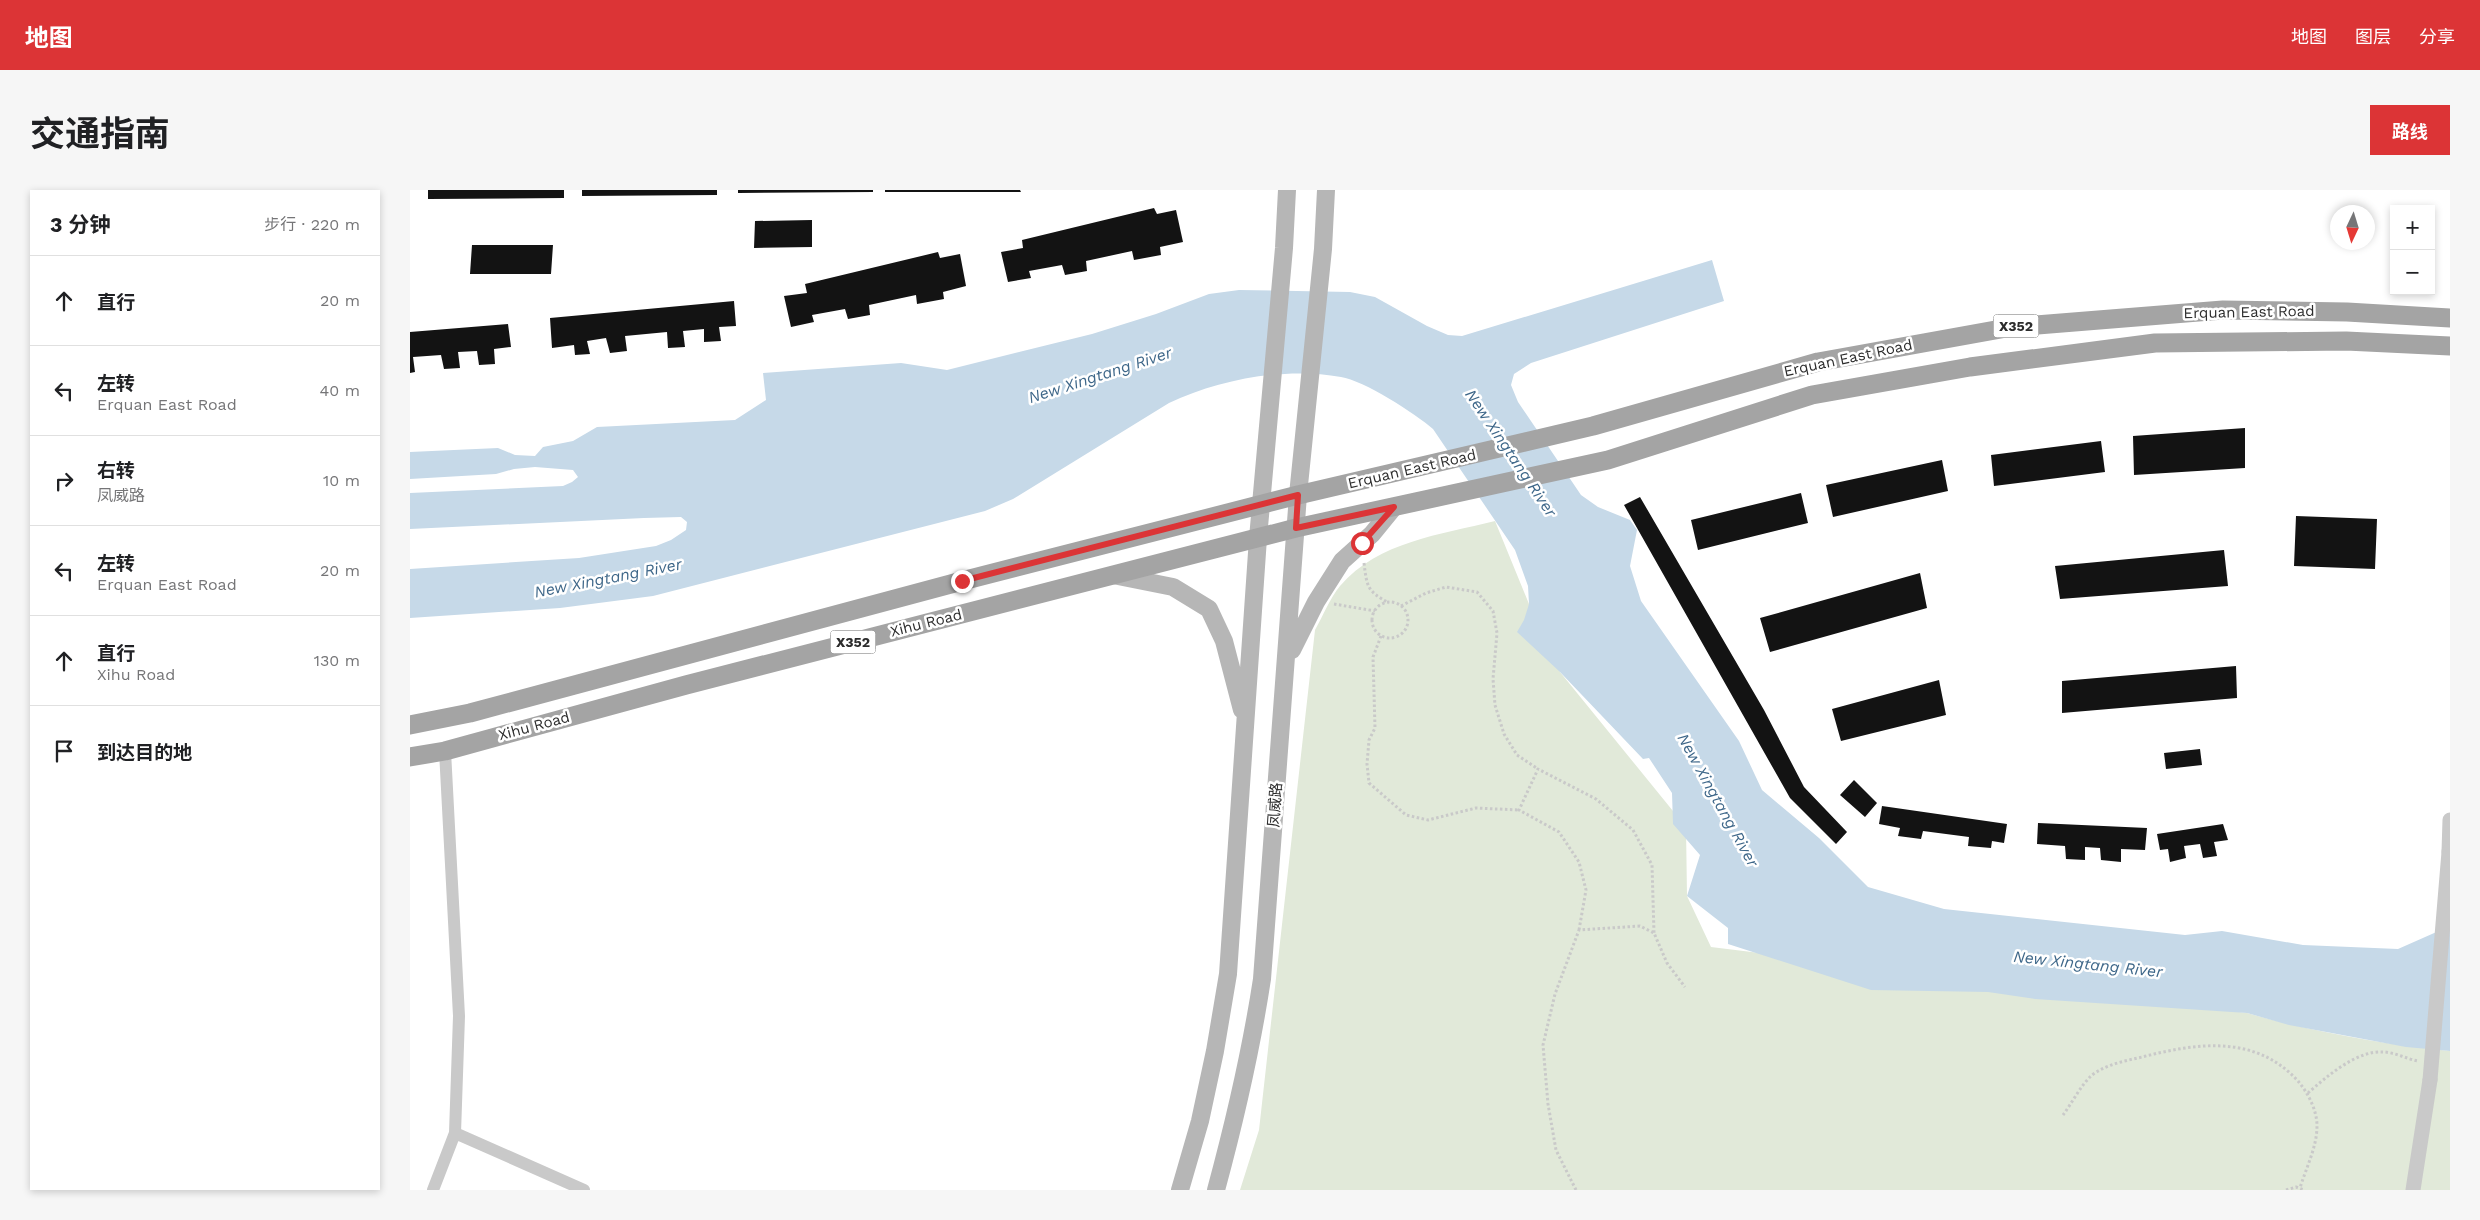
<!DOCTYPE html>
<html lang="zh">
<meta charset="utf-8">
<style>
body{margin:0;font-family:"Work Sans","Noto Sans SC",sans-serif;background:#f6f6f6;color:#202124}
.controls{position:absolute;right:15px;top:15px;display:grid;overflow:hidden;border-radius:0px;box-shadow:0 2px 8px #0003}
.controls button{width:45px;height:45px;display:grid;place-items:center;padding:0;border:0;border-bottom:1px solid #e0e0e0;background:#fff;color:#202124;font:25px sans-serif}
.compass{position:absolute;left:1920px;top:15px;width:45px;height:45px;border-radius:50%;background:#fff;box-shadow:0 2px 8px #0003;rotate:184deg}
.stop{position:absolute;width:15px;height:15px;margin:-11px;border:4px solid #dc3436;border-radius:50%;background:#fff}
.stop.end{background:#dc3436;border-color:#fff;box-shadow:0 1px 5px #0008}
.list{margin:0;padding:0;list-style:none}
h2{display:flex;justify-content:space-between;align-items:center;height:65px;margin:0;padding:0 20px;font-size:21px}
h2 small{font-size:16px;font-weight:400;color:#757577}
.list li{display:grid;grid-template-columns:32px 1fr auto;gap:15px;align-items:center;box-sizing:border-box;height:90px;padding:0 20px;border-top:1px solid #e0e0e0}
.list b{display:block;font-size:19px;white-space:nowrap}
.list p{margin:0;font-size:16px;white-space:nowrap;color:#757577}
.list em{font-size:16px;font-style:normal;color:#757577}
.icon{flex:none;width:28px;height:28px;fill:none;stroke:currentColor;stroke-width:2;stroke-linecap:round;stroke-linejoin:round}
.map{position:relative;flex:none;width:2040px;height:1000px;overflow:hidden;border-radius:0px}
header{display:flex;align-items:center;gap:30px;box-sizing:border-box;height:70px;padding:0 25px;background:#dc3436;color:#fff}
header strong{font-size:24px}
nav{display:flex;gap:28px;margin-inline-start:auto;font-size:18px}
.intro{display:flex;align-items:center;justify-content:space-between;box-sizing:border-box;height:120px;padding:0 30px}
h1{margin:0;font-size:35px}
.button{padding:12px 22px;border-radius:0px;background:#dc3436;color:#fff;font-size:18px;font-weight:700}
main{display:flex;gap:30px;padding:0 30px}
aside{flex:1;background:#fff;border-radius:0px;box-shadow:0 2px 8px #0003}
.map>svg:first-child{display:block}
.green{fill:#e1e9d9}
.water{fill:#c6d9e8}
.building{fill:#131313}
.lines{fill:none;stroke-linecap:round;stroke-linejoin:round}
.path{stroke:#c9c9c9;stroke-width:3;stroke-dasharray:2.5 2.5;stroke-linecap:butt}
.minor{stroke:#c9c9c9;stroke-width:12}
.tertiary{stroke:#c9c9c9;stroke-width:15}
.secondary{stroke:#b6b6b6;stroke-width:18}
.primary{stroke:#a4a4a4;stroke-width:19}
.tertiary-bridge{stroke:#c9c9c9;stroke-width:15}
.route{stroke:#dc3436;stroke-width:6}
.labels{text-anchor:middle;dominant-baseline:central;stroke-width:5;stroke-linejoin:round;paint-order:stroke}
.shield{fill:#fff;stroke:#6b6b6b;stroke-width:1}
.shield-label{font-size:14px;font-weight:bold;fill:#2c2c2c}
.street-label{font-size:15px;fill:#2c2c2c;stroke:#fff}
.water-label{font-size:16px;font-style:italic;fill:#3e6789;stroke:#fff}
</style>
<header>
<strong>地图</strong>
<nav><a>地图</a><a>图层</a><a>分享</a></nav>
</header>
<div class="intro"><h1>交通指南</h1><a class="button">路线</a></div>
<main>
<aside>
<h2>3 分钟<small>步行 · 220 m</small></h2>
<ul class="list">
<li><svg class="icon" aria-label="ahead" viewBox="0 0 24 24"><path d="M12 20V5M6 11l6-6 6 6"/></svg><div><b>直行</b></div><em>20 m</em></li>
<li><svg class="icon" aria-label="left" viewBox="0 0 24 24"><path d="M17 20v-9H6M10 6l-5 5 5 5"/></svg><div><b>左转</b><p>Erquan East Road</p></div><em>40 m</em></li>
<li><svg class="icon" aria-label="right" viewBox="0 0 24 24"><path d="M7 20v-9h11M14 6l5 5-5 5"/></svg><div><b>右转</b><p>凤威路</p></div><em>10 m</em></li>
<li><svg class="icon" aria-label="left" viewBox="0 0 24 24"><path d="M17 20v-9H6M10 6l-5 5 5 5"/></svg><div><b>左转</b><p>Erquan East Road</p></div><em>20 m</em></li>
<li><svg class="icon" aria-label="ahead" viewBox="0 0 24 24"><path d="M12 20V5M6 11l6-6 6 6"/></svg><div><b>直行</b><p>Xihu Road</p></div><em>130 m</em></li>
<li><svg class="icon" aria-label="arrive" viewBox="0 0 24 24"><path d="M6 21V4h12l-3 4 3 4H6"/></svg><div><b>到达目的地</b></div></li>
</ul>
</aside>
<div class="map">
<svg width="2040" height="1000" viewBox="0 0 2040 1000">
<rect width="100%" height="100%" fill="#fff"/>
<!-- green -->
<path class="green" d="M1085,331L1119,414L1150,482L1276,637L1277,706L1301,757L1837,823C1903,842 1972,854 2040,861V1000H830L849,940L905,440C913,426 920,408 930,396C969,351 1030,345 1085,331Z"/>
<!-- water -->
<path class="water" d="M1302,70L1314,111L1121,173L1104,184L1101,195L1108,212L1171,305L1188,317L1220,330L1227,340L1220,376L1231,411L1329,551L1352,600L1409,648L1458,697L1534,719L1775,745L1812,741L1893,755L1988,759L2040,736V861L1996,857L1879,835L1837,823L1625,809L1578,802L1461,800L1318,754V738L1277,706L1290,665L1263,634L1262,603L1239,568L1233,569L1150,482L1107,442L1114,430L1119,414L1118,396L1105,360L1023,239C1006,224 953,190 931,187C875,177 810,189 759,213L603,309L575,321L243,406L150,418L0,428V379L169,368L246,356L261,350L276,340L277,332L271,327L234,328L0,339V303L153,296L162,292L168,287L163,280L125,277L104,279L86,284L0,289V262L88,258L105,265L125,266L133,257L163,251L187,237L325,230L356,210L353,183L491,173L537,180L682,144L746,124L799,104L829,100L940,102L965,107L1017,136L1038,145L1052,146Z"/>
<!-- building -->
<path class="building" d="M18,0H154V8L18,9Z
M172,0H307V5L172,6Z
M328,0H463V2L328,3Z
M475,0H610L611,2H475Z
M744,18L747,24L766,20L773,52L750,57L751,65L724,70L722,61L676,71L677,81L655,85L652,75L619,81L621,88L598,92L591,62L613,58L612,50Z
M402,30V57L344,58L345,31Z
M62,55H143L141,84H60Z
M528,62L530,68L550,64L556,96L533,102L534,109L507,114L506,105L459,115L460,125L438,129L435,119L402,125L404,132L381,137L374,106L397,103L395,94Z
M324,111L326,136L309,137L311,151L294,152V139L273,141L275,157L258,158L257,142L215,146L217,161L200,163L196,148L177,151L180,164L165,165L164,155L142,158L140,128Z
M98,134L101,157L84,159L85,174L69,175L67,161L48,162L50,178L34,179L31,165L3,167L5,182L0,183V142Z
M1835,238V278L1724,285L1723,246Z
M1691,251L1695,282L1584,296L1581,265Z
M1532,270L1538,301L1423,327L1416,295Z
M1391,303L1398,333L1288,360L1281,330Z
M1230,307L1354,520L1394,597L1437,642L1426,654L1380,608L1214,315Z
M1886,326L1967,329L1965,379L1884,376Z
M1814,360L1818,396L1650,409L1645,376Z
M1510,383L1517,418L1360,462L1350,428Z
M1826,476L1827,508L1652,523V491Z
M1529,490L1536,525L1431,551L1422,519Z
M1790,559L1792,575L1756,579L1754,563Z
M1444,590L1467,613L1455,627L1430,605Z
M1472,616L1597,634L1594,653L1582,651L1581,658L1558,656L1559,647L1513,641L1511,649L1488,646L1490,638L1469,634Z
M1628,633L1737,638L1735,660L1711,659V672L1691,670L1690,658L1675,657V670L1656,669L1655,656L1627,654Z
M1813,634L1818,650L1804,652L1807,666L1793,668L1790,654L1774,656L1776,668L1760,672L1758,659L1750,660L1747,644Z"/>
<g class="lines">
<!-- path -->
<path class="path" d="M954,373C957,397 957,401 979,413
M962 430a18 18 0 1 1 36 0a18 18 0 1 1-36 0Z
M924,414L965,421
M991,416L1016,403L1036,397L1067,402L1083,421L1087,443L1083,489L1085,515L1094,544L1107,565L1128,579
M971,446L963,467L965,538L959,550L957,574L959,593L996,625L1018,630L1066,618L1109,620
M1169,740L1176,700L1169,672L1149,642L1109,620L1128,579L1186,609L1223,640L1242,675L1244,743
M1898,903C1916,887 1947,860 1973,862C1984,862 1997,869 2008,871
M1653,925C1662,913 1671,895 1682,885C1697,874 1715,871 1732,867C1787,853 1845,844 1888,891C1898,903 1907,920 1907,936C1907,957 1896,978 1890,998
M1166,1000L1146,960L1138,914L1133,855L1145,804L1169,740L1230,736L1244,743L1257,773L1275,797
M1876,1000L1886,997L1894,1000"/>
<!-- minor -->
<path class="minor" d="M45,943L174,1000
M23,1000L45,943L49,826L35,561"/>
<!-- tertiary -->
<path class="tertiary" d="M2039,662L2040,630
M2003,1000L2020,890"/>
<!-- secondary -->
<path class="secondary" d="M703,385L763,397L799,419L814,451L832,520
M882,460L906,412L932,371L962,344L984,317
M770,1000L790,931L805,861L818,784L848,348L874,58L877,0
M806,1000C825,930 841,861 852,789L888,305L913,59L916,0"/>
<!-- primary -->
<path class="primary" d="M0,535L60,523L552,391L888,305L1183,236L1408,172L1602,137L1813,120L1937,122L2040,128
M0,567L35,561L276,495L886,338L1198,270L1402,205L1560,177L1745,153L1936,151L2040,156"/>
<!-- tertiary-bridge -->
<path class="tertiary-bridge" d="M2020,890L2039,662"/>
</g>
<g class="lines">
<!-- route -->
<path class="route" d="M552,391L888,305L886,338L984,317L952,353"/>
</g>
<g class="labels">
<!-- shield labels -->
<g class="shield">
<rect x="1583.5" y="124.5" width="45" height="23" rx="4"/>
<rect x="420.5" y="440.5" width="45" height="23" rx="4"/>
</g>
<g class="shield-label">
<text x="1606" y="136">X352</text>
<text x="443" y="452">X352</text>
</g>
<!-- street labels -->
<g class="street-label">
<text transform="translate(1839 122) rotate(-1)">Erquan East Road</text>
<text transform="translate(1438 168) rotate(-12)">Erquan East Road</text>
<text transform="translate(1002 279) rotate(-13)">Erquan East Road</text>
<text transform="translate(516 433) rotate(-14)">Xihu Road</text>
<text transform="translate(124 536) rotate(-15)">Xihu Road</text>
<text transform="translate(865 615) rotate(-86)">凤威路</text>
</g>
<!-- water labels -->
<g class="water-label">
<text transform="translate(690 185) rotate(-18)">New Xingtang River</text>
<text transform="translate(1101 263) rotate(56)">New Xingtang River</text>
<text transform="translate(198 388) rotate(-11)">New Xingtang River</text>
<text transform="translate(1308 610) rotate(61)">New Xingtang River</text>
<text transform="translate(1678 774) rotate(6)">New Xingtang River</text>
</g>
</g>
</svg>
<div class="controls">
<button>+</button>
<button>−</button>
</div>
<svg class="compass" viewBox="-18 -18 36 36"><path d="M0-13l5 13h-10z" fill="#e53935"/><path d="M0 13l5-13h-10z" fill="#757577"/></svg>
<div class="stop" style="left:952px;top:353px"></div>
<div class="stop end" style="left:552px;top:391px"></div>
</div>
</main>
